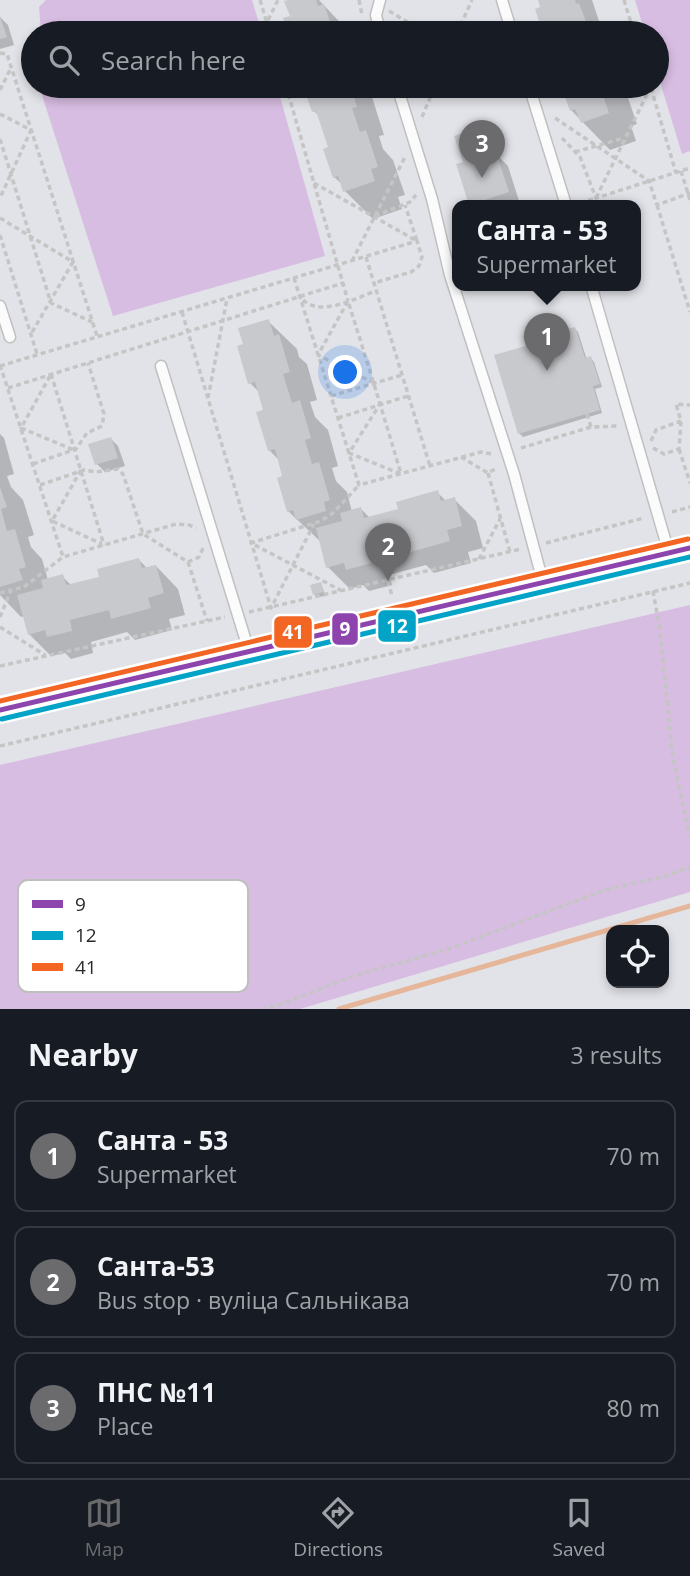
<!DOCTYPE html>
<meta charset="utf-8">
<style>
body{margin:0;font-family:"Open Sans",sans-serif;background:#242831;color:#f1f3f6}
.controls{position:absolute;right:21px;bottom:21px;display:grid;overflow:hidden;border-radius:14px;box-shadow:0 4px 10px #0003}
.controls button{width:63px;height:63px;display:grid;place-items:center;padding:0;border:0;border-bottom:2px solid #363941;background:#171b24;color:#f1f3f6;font:35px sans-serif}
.you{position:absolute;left:346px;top:373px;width:24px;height:24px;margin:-18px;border:5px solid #fff;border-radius:50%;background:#1a73e8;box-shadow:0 0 0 10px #1a73e833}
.badge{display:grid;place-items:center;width:46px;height:46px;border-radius:50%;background:#6b6b6d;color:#fff;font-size:23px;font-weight:700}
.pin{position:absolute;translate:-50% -58px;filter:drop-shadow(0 2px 4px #0008)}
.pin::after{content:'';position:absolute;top:37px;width:24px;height:21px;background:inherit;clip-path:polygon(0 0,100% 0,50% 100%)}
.popup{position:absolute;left:452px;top:200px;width:189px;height:91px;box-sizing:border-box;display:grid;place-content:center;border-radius:14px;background:#171b24;filter:drop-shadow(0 2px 5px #0005);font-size:23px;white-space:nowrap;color:#9ea1a6}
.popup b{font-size:26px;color:#f1f3f6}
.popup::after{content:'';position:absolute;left:50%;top:100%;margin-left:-14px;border:14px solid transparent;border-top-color:#171b24}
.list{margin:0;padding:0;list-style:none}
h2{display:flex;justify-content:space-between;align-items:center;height:91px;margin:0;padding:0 28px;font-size:30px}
h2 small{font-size:23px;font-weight:400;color:#9ea1a6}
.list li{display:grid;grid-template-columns:46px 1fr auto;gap:21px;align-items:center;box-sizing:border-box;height:112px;margin:0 14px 14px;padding:0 14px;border:2px solid #363941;border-radius:14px}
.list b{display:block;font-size:26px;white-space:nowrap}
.list p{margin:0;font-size:23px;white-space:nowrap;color:#9ea1a6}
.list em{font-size:23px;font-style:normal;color:#9ea1a6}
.icon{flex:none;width:38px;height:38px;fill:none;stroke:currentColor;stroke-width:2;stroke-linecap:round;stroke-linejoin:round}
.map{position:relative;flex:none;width:690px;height:1009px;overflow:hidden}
.search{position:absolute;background:#171b24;box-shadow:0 4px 10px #0003;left:21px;right:21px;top:21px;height:77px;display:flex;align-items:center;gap:18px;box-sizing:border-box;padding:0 24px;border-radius:38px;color:#9ea1a6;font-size:26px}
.sheet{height:469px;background:#171b24}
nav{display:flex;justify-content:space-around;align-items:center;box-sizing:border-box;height:98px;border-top:2px solid #363941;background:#171b24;font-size:19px;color:#9ea1a6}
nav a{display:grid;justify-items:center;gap:4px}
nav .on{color:#6b6b6d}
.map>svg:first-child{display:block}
.green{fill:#d8bde2}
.shadow{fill:#0003;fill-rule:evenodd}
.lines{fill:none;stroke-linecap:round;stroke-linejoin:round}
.stream{stroke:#e5b69a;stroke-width:5}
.building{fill:#c8c9cd}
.service-casing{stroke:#bfc0c0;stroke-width:13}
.tertiary-casing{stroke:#bfc0c0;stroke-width:26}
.path{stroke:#c5c5c5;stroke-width:3.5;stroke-dasharray:5 3.5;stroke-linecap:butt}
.service{stroke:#fbfbfc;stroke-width:10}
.tertiary{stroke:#fbfbfc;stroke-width:23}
.bus-1-casing{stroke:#fff;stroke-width:10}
.bus-2-casing{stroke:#fff;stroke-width:10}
.bus-3-casing{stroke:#fff;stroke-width:10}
.bus-1{stroke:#8e44ad;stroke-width:5}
.bus-2{stroke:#02a3c6;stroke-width:5}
.bus-3{stroke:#f26522;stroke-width:5}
.key{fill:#fff;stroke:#bfbfbf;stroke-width:2}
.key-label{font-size:19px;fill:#2b2b2b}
.line-badge{stroke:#fff;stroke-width:2.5}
.badge-label{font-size:19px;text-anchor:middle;font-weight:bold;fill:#fff}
</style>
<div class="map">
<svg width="690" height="1009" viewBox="0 0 690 1009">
<rect width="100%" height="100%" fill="#e2e3e8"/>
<!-- green -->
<path class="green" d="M46,0H252L262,33H41L39,7Z
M635,0H690V151L682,154L657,72V33H645Z
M39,86H277L325,256L113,316Z
M690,605V892L300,1009H0V765Z"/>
<!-- shadow -->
<path class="shadow" d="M294,0H319L350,33H290L286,19L292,17Z
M539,0H592L601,27L607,33H545L537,10L542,8Z
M0,17L8,25L14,45L0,49Z
M313,86H363L372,97L384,135L379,136L383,149L393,160L405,195L398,197L402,209L373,219L345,191L343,185L334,177L330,148L320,117L314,111Z
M563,86H618L627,95L637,124L631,126L636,141L610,150L571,110Z
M480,130L488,138L493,154H496L508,166L520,204H470L465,163ZM482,137H485L493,162L490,163Z
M268,321L297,349L299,357L307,364L317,400L310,402L315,417L328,430L338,466L332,468L336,481L347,492L352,512L361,509L370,518L400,510L437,492L446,501L454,499L476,521L483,548L468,552L471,563L434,573L426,565L389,575L392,585L369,591L363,585L350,589L328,567L322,543L288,511L285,477L280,461L269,450L265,411L260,393L250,383L245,345Z
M575,329L578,332L587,360L591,358L594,362L602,387L595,389L602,413L523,437L519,433L528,347L545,331L550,340Z
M0,434L4,438L14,474L7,476L11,487L23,500L34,535L28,537L31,547L42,559L48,580L62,576L72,586L101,578L139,560L148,569L156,566L178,589L185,615L169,619L172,630L135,640L127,632L91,642L93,653L71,659L65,653L51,656L29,634L24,616L21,617L0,595Z
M110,438L118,446L125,466L105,472L97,464Z
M321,584L326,596L318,597L314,594Z"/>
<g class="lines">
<!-- stream -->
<path class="stream" d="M339,1009L690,906"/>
</g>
<!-- building -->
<path class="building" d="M288,0H316L318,6L324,4L334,33H288L283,18L290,16L284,1Z
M538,0H575L576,4L579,3L588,27L581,29L582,33H543L535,9L540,7Z
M0,17L7,37L0,39Z
M310,86H350L357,107L352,108L360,132L366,130L378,167L371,169L375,181L343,192L338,176L333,178L323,149L328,147L316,111L312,112L304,88Z
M561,86H606L610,96L604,98L609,113L581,123L575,109L570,111Z
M480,128L489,154L496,152L509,192L469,205L456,164L463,162L454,136Z
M269,319L274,336L279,334L290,372L283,374L292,403L300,400L311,438L305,440L312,464L319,462L330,500L324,502L326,511L296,520L293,510L287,512L277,478L282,476L275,449L268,451L256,412L263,410L255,382L248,384L237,346L243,344L238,328Z
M575,327L585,358L591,356L600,384L593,386L600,410L518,434L494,355L526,346L523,336L545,329L548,339L557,336L555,332Z
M111,437L118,458L95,465L88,444Z
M0,487L7,507L1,509L7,531L15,529L26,567L19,569L23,580L0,587Z
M438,490L441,501L455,497L462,526L447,530L450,541L410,552L408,542L368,553L371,563L346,570L344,563L326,568L316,528L342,521L340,513L361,507L364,518L398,509L396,502Z
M139,558L142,568L156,565L164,593L148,598L151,608L111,619L109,610L70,620L72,631L47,637L45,630L28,635L17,595L43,588L41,580L63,574L66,585L99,577L97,569Z
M321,582L324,592L313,595L310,585Z"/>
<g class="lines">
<defs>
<path id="service" d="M502,0L512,33
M380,33L376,15L380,0
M397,86L432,199L450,275L514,474L543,582
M529,86L566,205
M591,285L669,553
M0,306L10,337
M161,366L249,651"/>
<path id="tertiary" d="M0,710L690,548"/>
</defs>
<!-- service casing -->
<use href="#service" class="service-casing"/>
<!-- tertiary casing -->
<use href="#tertiary" class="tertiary-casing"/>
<!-- path -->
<path class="path" d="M260,0L270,33
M359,0L362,15
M624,0L634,33
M389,11L426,33
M268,20L278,0
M457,33L472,0
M0,53L7,54L97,336
M286,86L348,301
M651,88L676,173
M0,90L11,68
M0,114L31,130L0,198
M422,117L435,86
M555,118L649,181L657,205L690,193
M562,138L580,157L596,198L690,168
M0,139L51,303L92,322
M575,152L624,138
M681,171L690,200
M314,183L417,241L405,205
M580,203L596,198L651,86
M657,205L690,312
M375,216L410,202L416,195
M0,218L73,262L31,334
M0,235L37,354
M366,257L430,466
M352,261L405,157
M294,278L359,485L481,452L492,454
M303,300C322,317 355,298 376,291
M182,312L271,608L314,524
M0,365L63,557L176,524L189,525L196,528
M0,366L417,241L422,257L419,266L411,272L374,283
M51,374L104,545
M50,376L21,428L74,450
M374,383L318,355L348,301C366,358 384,416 401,474L349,453L380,404
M8,388L343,283
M331,396L402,375
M208,398L227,299
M587,414L591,427
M338,418L408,396
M651,441L656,430L681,421
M521,448L591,427L619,426
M653,448L664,454L679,449L681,421L676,404L690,405
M679,449L690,483
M461,457L488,473L497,468
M33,464L76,449L87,433L102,426L104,414L88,363
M81,470L52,521L102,544
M488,473L510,552
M40,485L84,470L96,472L118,469L123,474L143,534L188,562L199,557L203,548
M672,512L690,507
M546,543L644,518
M479,559L500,519
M188,562L207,621
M388,581L392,596
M342,591L251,543L321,521L333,513L359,485
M653,591L660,630L673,759L690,837
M0,593L11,590
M249,612L521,549
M0,617L11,590L24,587L63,557
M0,627L45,655
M0,666L225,617
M0,746L690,583
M261,1009L279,1005L353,976L449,949L605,890L666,876L690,867"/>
<!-- service -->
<use href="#service" class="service"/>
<!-- tertiary -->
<use href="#tertiary" class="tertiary"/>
<defs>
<path id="bus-1" d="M0,710L690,548"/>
<path id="bus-2" d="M2,719L690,557"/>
<path id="bus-3" d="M0,701L688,539"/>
</defs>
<!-- bus-1 casing -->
<use href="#bus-1" class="bus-1-casing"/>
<!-- bus-2 casing -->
<use href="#bus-2" class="bus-2-casing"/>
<!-- bus-3 casing -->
<use href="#bus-3" class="bus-3-casing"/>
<!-- bus-1 -->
<use href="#bus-1" class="bus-1"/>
<!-- bus-2 -->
<use href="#bus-2" class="bus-2"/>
<!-- bus-3 -->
<use href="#bus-3" class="bus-3"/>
</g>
<!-- legend -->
<rect x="18" y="880" width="230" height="112" rx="10" class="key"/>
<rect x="32" y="900" width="31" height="8" fill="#8e44ad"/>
<rect x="32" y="931" width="31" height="9" fill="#02a3c6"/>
<rect x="32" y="963" width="31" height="8" fill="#f26522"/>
<g class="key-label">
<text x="75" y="911">9</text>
<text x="75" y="942">12</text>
<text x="75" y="974">41</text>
</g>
<g class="line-badge">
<rect x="377" y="609" width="40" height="34" rx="7" fill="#02a3c6"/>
<rect x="331" y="612" width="28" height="34" rx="7" fill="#8e44ad"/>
<rect x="273" y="615" width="40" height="34" rx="7" fill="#f26522"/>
</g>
<g class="badge-label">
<text x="397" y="633">12</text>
<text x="345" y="636">9</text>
<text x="293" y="639">41</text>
</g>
</svg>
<div class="controls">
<button><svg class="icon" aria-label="locate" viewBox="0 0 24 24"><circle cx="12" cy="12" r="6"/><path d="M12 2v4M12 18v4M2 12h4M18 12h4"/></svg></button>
</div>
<div class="you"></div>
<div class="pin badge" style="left:547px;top:371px">1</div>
<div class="popup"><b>Санта - 53</b>Supermarket</div>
<div class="pin badge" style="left:388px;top:581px">2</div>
<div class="pin badge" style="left:482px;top:178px">3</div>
<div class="search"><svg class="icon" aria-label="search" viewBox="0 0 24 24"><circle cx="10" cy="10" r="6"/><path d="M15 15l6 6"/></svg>Search here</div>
</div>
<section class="sheet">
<h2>Nearby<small>3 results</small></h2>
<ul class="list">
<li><span class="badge">1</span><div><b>Санта - 53</b><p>Supermarket</p></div><em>70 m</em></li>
<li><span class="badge">2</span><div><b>Санта-53</b><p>Bus stop · вуліца Сальнікава</p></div><em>70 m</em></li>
<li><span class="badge">3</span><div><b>ПНС №11</b><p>Place</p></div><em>80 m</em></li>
</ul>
</section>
<nav>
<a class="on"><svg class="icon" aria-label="map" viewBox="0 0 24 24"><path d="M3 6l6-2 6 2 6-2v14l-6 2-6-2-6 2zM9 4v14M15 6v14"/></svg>Map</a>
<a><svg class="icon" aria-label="directions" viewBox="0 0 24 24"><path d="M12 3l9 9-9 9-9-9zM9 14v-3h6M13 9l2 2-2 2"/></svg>Directions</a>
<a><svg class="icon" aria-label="saved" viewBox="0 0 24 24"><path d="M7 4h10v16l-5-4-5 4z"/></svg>Saved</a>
</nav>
